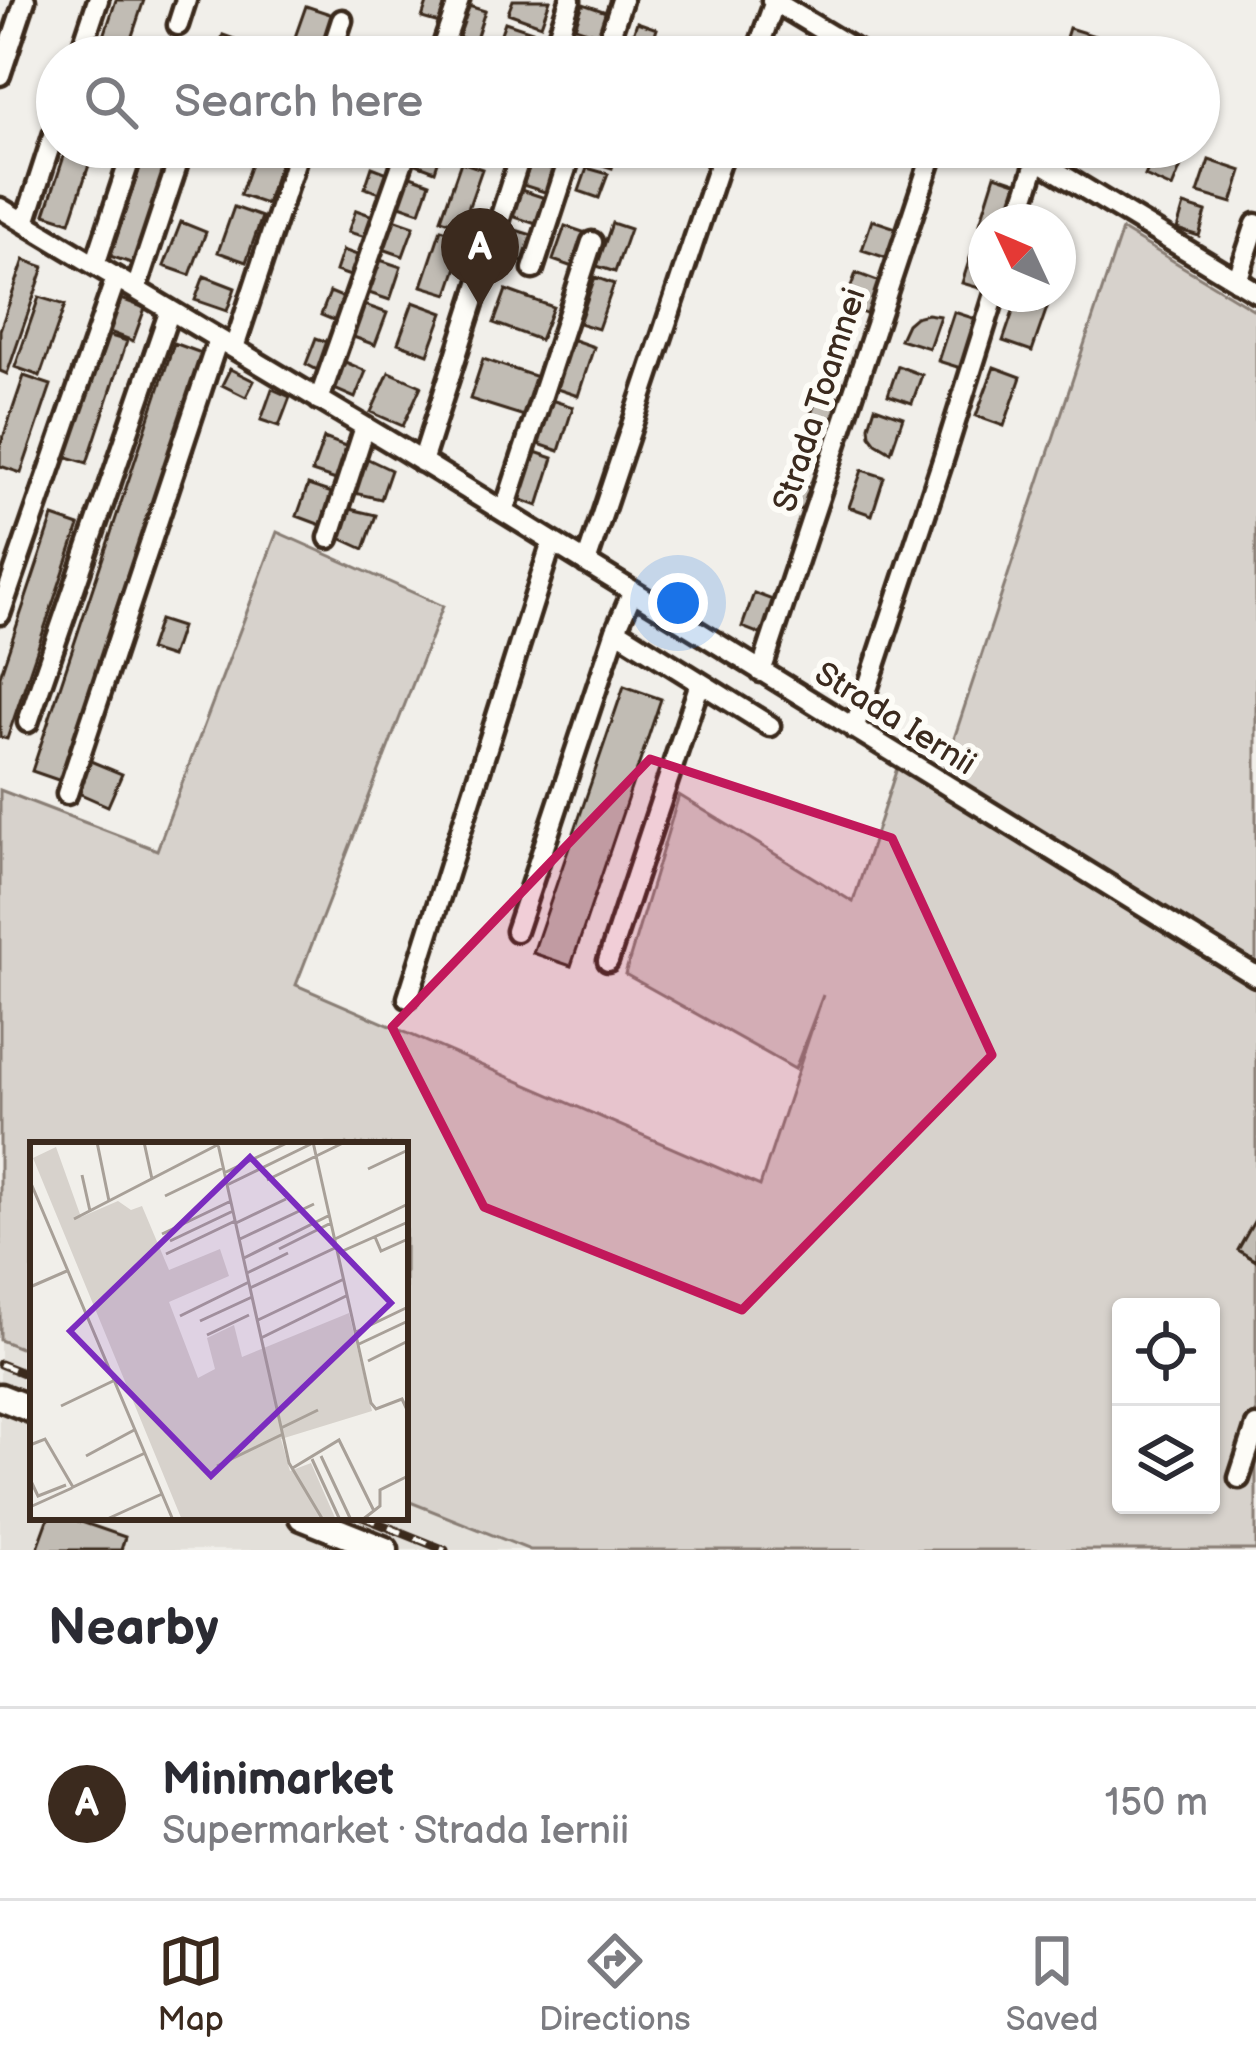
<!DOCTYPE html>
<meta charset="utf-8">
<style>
body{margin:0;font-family:"Balsamiq Sans",sans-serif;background:#f2f2f3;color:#2b2b33}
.controls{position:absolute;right:36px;bottom:36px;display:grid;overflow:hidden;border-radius:12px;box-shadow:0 3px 9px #0004}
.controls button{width:108px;height:108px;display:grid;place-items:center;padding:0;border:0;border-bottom:3px solid #e1e1e2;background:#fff;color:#2b2b33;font:60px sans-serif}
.compass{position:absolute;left:968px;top:204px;width:108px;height:108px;border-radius:50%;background:#fff;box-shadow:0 3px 9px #0004;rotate:314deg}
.you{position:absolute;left:678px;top:603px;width:42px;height:42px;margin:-30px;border:9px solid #fff;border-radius:50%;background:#1a73e8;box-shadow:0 0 0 18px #1a73e833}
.badge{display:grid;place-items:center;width:78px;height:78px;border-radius:50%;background:#3b2a1e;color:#fff;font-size:39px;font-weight:700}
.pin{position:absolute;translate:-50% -99px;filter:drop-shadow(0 3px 6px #0008)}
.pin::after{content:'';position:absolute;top:63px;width:42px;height:36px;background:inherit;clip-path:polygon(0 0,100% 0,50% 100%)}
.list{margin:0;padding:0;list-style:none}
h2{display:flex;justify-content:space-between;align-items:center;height:156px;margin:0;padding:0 48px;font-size:51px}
h2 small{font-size:39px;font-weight:400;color:#7c7c81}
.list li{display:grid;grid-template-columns:78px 1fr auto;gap:36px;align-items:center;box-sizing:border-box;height:192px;padding:0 48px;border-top:3px solid #e1e1e2}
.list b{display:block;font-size:45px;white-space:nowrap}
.list p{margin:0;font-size:39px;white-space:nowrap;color:#7c7c81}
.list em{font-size:39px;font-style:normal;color:#7c7c81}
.icon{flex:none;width:66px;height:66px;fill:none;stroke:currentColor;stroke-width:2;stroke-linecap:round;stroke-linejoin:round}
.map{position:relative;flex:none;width:1256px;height:1550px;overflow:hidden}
.search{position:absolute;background:#fff;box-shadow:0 3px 9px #0004;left:36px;right:36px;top:36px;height:132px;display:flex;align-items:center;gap:30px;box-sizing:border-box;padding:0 42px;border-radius:66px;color:#7c7c81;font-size:45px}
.sheet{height:348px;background:#fff}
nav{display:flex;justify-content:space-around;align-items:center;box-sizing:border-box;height:168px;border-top:3px solid #e1e1e2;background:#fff;font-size:33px;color:#7c7c81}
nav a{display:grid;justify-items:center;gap:6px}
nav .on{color:#3b2a1e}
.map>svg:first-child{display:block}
.built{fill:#e3e0da}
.green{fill:#d7d2cc;stroke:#897e75;stroke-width:3;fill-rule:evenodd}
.building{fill:#c1bcb4;stroke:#3b2a1e;stroke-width:3}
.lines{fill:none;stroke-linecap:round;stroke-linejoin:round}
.minor-casing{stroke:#3b2a1e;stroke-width:27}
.major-casing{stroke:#3b2a1e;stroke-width:33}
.minor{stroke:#fdfcf7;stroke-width:18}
.major{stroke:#fdfcf7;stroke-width:24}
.rail-casing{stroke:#3b2a1e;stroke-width:9}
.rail{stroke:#fdfcf7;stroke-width:4.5;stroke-dasharray:14;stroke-linecap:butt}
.marked{fill:#c2185b;fill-opacity:0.2;stroke:#c2185b;stroke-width:9;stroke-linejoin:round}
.labels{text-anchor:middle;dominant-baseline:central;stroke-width:12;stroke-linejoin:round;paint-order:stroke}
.street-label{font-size:33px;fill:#3b2a1e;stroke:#fdfcf7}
.inset-road{fill:none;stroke:#a8a098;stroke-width:3}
.view{fill:#7b2cbf;fill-opacity:0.15;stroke:#7b2cbf;stroke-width:6}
.inset-edge{fill:none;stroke:#3b2a1e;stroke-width:6}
</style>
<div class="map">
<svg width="1256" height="1550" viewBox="0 0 1256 1550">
<rect width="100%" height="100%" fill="#f1efea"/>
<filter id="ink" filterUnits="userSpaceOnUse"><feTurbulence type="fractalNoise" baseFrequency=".00833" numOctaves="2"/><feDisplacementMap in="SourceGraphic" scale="24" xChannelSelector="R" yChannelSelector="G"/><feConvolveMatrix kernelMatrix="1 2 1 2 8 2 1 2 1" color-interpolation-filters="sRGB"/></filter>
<g filter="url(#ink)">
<!-- built -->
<path class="built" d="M0,1340L33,1353V1517H405V1500L530,1550H0Z"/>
<!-- green -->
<path class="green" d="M1122,230L1256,311V1550H530L405,1500V1145H33V1353L0,1340V790L157,850L277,532L443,606L296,985L760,1186L823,995L795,1069L625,974L679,795L853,902L898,765L937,790ZM1121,1307H1211V1505H1121Z"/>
<!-- building -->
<path class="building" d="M116,0H144L125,57H97Z
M428,0L446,1L439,23L422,18Z
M513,0H550L541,25L508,13Z
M462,4L485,11L475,42L452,35Z
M583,4L606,12L599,35L575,27Z
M306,6L333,15L318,57H288Z
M505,22L538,33L530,57L496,47Z
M637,22L657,29L650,50L630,43Z
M1069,28L1127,46L1123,57H1060Z
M223,35L254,46L250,57H215Z
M67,147H95L70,222L45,214Z
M147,147H174L134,264L110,256Z
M257,147H286L266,204L240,195Z
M416,147H443L435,171L411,162Z
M595,147H618L612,168L590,161Z
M1157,148L1184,159L1172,188L1145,176Z
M1209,160L1242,171L1232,203L1198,193Z
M461,162L482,169L462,226L441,219Z
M531,162L552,169L545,192L523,185Z
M372,167L388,173L380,193L365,188Z
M587,168L608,174L599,198L579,191Z
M405,174L430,183L420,212L394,203Z
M995,175L1022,184L1009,222H986V226L980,223Z
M521,190L545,198L536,224L512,216Z
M1184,205L1206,212L1199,236L1177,229Z
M234,207L262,217L246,262L218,252Z
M356,210L373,216L366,237L348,232Z
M391,218L414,226L403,256L380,248Z
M872,220L896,228L887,258L862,250Z
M181,222L206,232L190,275L164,266Z
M612,223L630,229L615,272L597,266Z
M565,226L589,234L578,269L553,260Z
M506,227L532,235L523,262L497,253Z
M441,229L467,237L448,294L422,286Z
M977,236L986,238V290L962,283Z
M343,250L360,256L353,277L336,271Z
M377,259L401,267L390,300L366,292Z
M24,260L44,267L7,374L0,371V330Z
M856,273L880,282L868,315L844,305Z
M204,276L235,288L227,311L195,300Z
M595,277L614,284L598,329L579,323Z
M506,290L553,307L540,340L494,323Z
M330,292L347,299L338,322L321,315Z
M1019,294H1036L1050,299L1032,351L1003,341Z
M39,297L65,305L40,376L15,367Z
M119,298L145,308L133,341L107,331Z
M413,302L443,313L428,354L398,343Z
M362,304L387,313L375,345L351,336Z
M954,312L979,320L964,369L938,361Z
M927,314L940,316L929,348L900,339L907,324L915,317Z
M104,334L127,341L87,463L64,456Z
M316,338L333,344L323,373L306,364Z
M571,339L594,347L578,396L554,388Z
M174,343L204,354L61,781L32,771Z
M483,359L537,377L524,416L470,399Z
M343,361L366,371L355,398L332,388Z
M898,366L922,375L912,403L888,395Z
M994,367L1021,377L1004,426L976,416Z
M230,369L254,381L246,397L222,385Z
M389,372L421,386L403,426L371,412Z
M24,376L51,385L21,473L0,466V447Z
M272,389L290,397L279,426L261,420Z
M820,390L844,399L835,422L811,414Z
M551,400L573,407L559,451L536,443Z
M875,407L903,417L891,452L876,443L870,435L869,426Z
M324,438L348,447L336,480L312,472Z
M535,452L553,458L538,506L519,499Z
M366,458L391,470L381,499L354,493Z
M862,470L884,477L872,515L849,507Z
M792,481L810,488L802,510L784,503Z
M308,485L332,493L321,525L297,516Z
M350,509L376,515L364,549L340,538Z
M53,517L79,526L7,739L0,737V676Z
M754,593L778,602L765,636L742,627Z
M159,620L181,627L171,657L149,650Z
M624,686L661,699L571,966L533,953Z
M88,760L122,774L108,806L74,791Z
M1256,1218V1261L1238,1250Z
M49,1517H67L125,1537L121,1550H37Z"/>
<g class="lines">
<defs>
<path id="minor" d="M772,0L867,57
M178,25L186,0
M79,57L98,0
M330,57L342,20
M439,57L459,0
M551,57L570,0
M603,57L622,0
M755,57L775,1
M0,75L25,0
M1016,147L1256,292
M0,208L402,449L1256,976
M1017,222L1037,160
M25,223L57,124
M95,265L134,147
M533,269L573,147
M1237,281L1256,224
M136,289L183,147
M234,348L300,147
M319,400L408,147
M422,462L523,147
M504,512L592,242
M329,538L365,427
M586,563L725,147
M0,614L116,278
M616,630L770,726
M761,672L935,147
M28,722L170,310
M854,729L944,457L995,294
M67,794L218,339
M516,931L616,630L632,593
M608,961L700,683
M408,998L552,542
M1239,1478L1256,1426"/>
<path id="major" d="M0,1397L33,1410
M302,1517L385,1550"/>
</defs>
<!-- minor casing -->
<use href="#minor" class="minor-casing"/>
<!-- major casing -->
<use href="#major" class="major-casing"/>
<!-- minor -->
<use href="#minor" class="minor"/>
<!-- major -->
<use href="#major" class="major"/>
<defs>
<path id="rail" d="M0,1364L33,1377
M363,1517L445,1550"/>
</defs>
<!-- rail casing -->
<use href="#rail" class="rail-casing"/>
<!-- rail -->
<use href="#rail" class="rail"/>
</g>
</g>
<!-- marked area -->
<path class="marked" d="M650,759L892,838L992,1055L742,1310L484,1207L392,1027Z"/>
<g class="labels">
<!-- street labels -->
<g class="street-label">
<text transform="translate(820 400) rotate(-72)">Strada Toamnei</text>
<text transform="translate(895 719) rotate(32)">Strada Iernii</text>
</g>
</g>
<!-- overview -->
<g transform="translate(30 1142)">
<rect width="378" height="378" fill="#f1efea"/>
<path d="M26,5L51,75L88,59L101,68L112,64L139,128L190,107L199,134L139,160L168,236L185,227L177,196L204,183L212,215L319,171L342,269L251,297L260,329L281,321L306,378H152L3,16Z" fill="#d7d2cc"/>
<path class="inset-road" d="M67,0L79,59M114,0L122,37M283,0L341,261L346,267L372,257L378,270M188,2L259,321L293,378M338,27L378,8M194,31L259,0M52,33L60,69M237,38L315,0M0,39L143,378M197,43L283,1M135,54L193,26M44,77L191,1M206,81L256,57M132,92L201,59M345,95L351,109L378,97M210,97L284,62M305,97L378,62M140,99L203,69M249,107L301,81M308,111L378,80M136,112L205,79M214,116L300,73M217,131L258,111M0,145L39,128M220,146L307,105M150,174L219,140M228,178L314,137M170,179L222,155M326,190L378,165M177,193L219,173M231,196L318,153M329,202L378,179M338,219L378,199M31,264L83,239M251,286L288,268M0,303L15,297L43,345L115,311M56,314L106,287M291,314L321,378M282,317L310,378M187,324L253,292M261,327L309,298L344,369M0,337L8,354L36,343M0,365L42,346M75,378L132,352M332,378L350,364V348L378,334"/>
<path class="view" d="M220,15L361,161L181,334L40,189Z"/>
<rect width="378" height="378" class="inset-edge"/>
</g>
</svg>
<div class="controls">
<button><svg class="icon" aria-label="locate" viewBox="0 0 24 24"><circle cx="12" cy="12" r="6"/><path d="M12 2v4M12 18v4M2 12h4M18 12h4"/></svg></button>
<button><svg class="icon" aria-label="layers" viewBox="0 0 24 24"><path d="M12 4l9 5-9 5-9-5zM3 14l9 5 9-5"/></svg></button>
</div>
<svg class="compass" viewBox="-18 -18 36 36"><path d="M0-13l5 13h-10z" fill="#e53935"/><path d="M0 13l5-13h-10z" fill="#7c7c81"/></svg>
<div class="you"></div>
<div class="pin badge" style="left:480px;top:307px">A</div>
<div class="search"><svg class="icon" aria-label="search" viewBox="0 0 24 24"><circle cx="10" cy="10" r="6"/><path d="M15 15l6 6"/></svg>Search here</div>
</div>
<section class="sheet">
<h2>Nearby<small></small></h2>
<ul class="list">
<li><span class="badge">A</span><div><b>Minimarket</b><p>Supermarket · Strada Iernii</p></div><em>150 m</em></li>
</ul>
</section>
<nav>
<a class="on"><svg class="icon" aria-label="map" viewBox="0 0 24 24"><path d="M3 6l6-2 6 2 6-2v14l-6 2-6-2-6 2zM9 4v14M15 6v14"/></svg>Map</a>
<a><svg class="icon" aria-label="directions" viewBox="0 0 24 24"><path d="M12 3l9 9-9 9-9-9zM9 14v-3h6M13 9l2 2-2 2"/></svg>Directions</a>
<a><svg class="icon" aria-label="saved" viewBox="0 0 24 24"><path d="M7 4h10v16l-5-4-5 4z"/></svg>Saved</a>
</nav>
